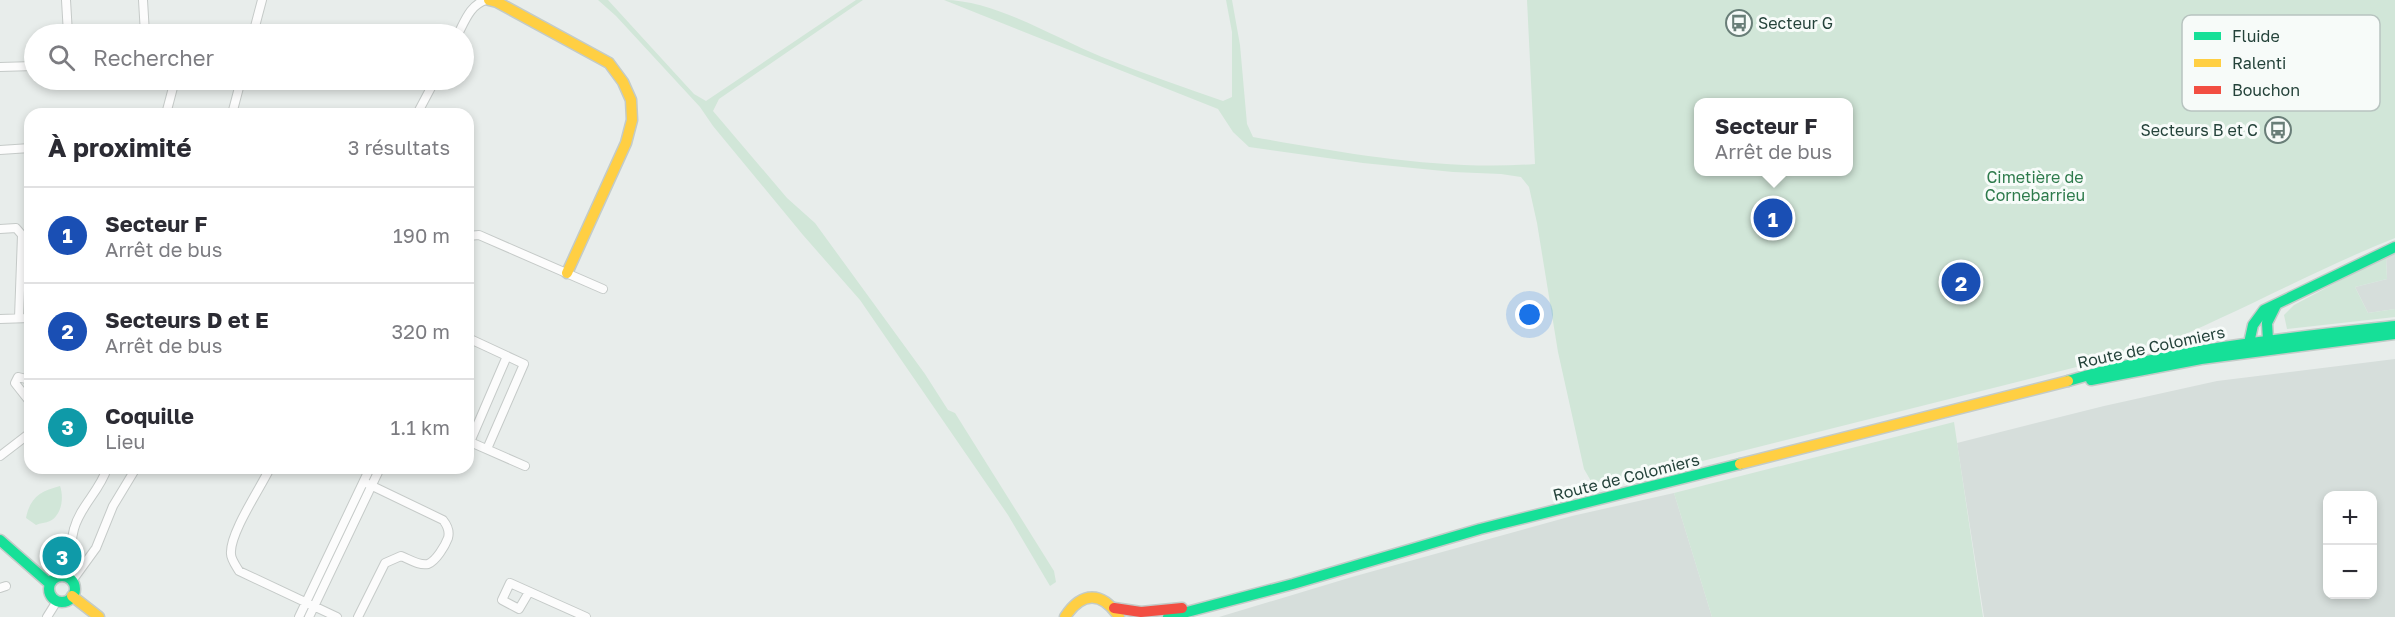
<!DOCTYPE html>
<html lang="fr">
<meta charset="utf-8">
<style>
body{margin:0;font-family:"Golos Text",sans-serif;background:#f7f7f7;color:#2b2b33}
.controls{position:absolute;right:18px;bottom:18px;display:grid;overflow:hidden;border-radius:12px;box-shadow:0 3px 9px #0003}
.controls button{width:54px;height:54px;display:grid;place-items:center;padding:0;border:0;border-bottom:2px solid #e1e1e2;background:#fff;color:#2b2b33;font:30px sans-serif}
.you{position:absolute;left:1530px;top:315px;width:21px;height:21px;margin:-15px;border:4px solid #fff;border-radius:50%;background:#1a73e8;box-shadow:0 0 0 9px #1a73e833}
.badge{display:grid;place-items:center;width:39px;height:39px;border-radius:50%;background:#111827;color:#fff;font-size:20px;font-weight:700}
.pin{position:absolute;translate:-50% -50%;border:3px solid #fff;box-shadow:0 2px 6px #0006}
.popup{position:absolute;left:1694px;top:98px;width:159px;height:78px;box-sizing:border-box;display:grid;place-content:center;border-radius:12px;background:#fff;filter:drop-shadow(0 2px 4px #0005);font-size:20px;white-space:nowrap;color:#7c7c81}
.popup b{font-size:22px;color:#2b2b33}
.popup::after{content:'';position:absolute;left:50%;top:100%;margin-left:-12px;border:12px solid transparent;border-top-color:#fff}
.list{margin:0;padding:0;list-style:none}
h2{display:flex;justify-content:space-between;align-items:center;height:78px;margin:0;padding:0 24px;font-size:26px}
h2 small{font-size:20px;font-weight:400;color:#7c7c81}
.list li{display:grid;grid-template-columns:39px 1fr auto;gap:18px;align-items:center;box-sizing:border-box;height:96px;padding:0 24px;border-top:2px solid #e1e1e2}
.list b{display:block;font-size:22px;white-space:nowrap}
.list p{margin:0;font-size:20px;white-space:nowrap;color:#7c7c81}
.list em{font-size:20px;font-style:normal;color:#7c7c81}
.icon{flex:none;width:33px;height:33px;fill:none;stroke:currentColor;stroke-width:2;stroke-linecap:round;stroke-linejoin:round}
.map{position:relative;flex:none;width:2395px;height:617px;overflow:hidden}
.search{position:absolute;background:#fff;box-shadow:0 3px 9px #0003;left:24px;top:24px;width:450px;height:66px;display:flex;align-items:center;gap:15px;box-sizing:border-box;padding:0 21px;border-radius:33px;color:#7c7c81;font-size:22px}
.panel{position:absolute;background:#fff;box-shadow:0 3px 9px #0003;left:24px;top:108px;width:450px;height:366px;border-radius:18px}
.map>svg:first-child{display:block}
.built{fill:#d6dedb;fill-rule:evenodd}
.green{fill:#d1e6d8;fill-rule:evenodd}
.lines{fill:none;stroke-linecap:round;stroke-linejoin:round}
.street-casing{stroke:#c5cac8;stroke-width:10}
.fast-casing{stroke:#c3cbc8;stroke-width:13}
.slow-casing{stroke:#c3cbc8;stroke-width:13}
.jam-casing{stroke:#c3cbc8;stroke-width:13}
.street{stroke:#fcfcfc;stroke-width:8}
.fast{stroke:#16e098;stroke-width:10}
.slow{stroke:#ffcf43;stroke-width:10}
.jam{stroke:#f24e42;stroke-width:10}
.labels{text-anchor:middle;dominant-baseline:central;stroke-width:6;stroke-linejoin:round;paint-order:stroke}
.poi-label{font-size:16px;fill:#24423a;stroke:#f7fbf9;text-anchor:start}
.park-label{font-size:16px;fill:#2d7a4b;stroke:#f7fbf9}
.street-label{font-size:16px;fill:#24423a;stroke:#f7fbf9}
.key{fill:#f7fbf9;stroke:#b8c4c0;stroke-width:1.5}
.key-label{font-size:16px;fill:#24423a}
</style>
<div class="map">
<svg width="2395" height="617" viewBox="0 0 2395 617">
<rect width="100%" height="100%" fill="#e8edeb"/>
<!-- built -->
<path class="built" d="M2395,253V309L2368,313L2355,287L2387,279L2386,256Z
M2395,359V617H1984L1957,443L2104,406L2217,381ZM2328,496H2372V594H2328Z
M1674,493L1712,617H1219L1352,577L1572,516Z"/>
<!-- green -->
<path class="green" d="M598,0H608L694,94L706,101L856,0H863L719,99L713,111L787,198L815,223L925,374L948,410L955,413L1054,571L1056,582L1050,586L1008,515L860,300L803,235L713,126L700,107L616,16Z
M944,0C995,0 1055,38 1102,57C1142,73 1183,87 1223,101L1232,97V32L1226,0H1232L1240,45L1247,124L1253,137C1345,153 1441,171 1535,164L1527,0H2395V238C2312,271 2235,315 2152,348L1595,488L1584,469L1558,352L1537,223L1529,187L1521,177L1501,174L1453,172L1363,163L1249,147L1233,132L1218,109ZM1698,103H1848V172H1698Z
M2386,256L2387,279L2355,287L2368,313L2395,309V317L2287,329L2284,315L2294,305Z
M1954,422L1983,617H1712L1674,493Z
M60,486C64,497 62,515 50,521C46,523 40,523 36,525L26,518C30,497 41,491 60,486Z"/>
<g class="lines">
<defs>
<path id="street" d="M66,0L68,34
M143,0L145,34
M184,34L235,32L245,34
M253,34L262,0
M458,34C465,21 470,5 486,0
M0,67L34,66
M166,114L175,80
M232,114L241,80
M417,114L435,80
M0,150L30,148
M0,229L16,228L22,235L19,318
M468,236L479,235L603,289
M0,319L30,318
M468,338L524,364L487,449
M30,380L18,377L15,383L30,402
M468,441L525,466
M470,442L507,356
M0,456L30,433
M270,468C261,487 229,534 231,554C231,559 236,566 239,571L337,617
M61,576C80,553 67,552 74,529C80,506 100,491 107,468
M72,581L96,548L113,506L136,468
M0,588L6,586
M529,592L519,609L502,600L510,583L586,617
M47,617L57,601
M299,617L370,468
M309,617L380,468
M358,617L385,563L401,556C409,559 419,566 428,564C436,561 445,546 448,538C450,531 447,525 443,520L364,482"/>
<path id="fast" d="M2249,343L2253,325L2264,310L2395,247
M2263,346L2268,340L2267,323L2276,305
M2091,380L2201,359L2395,334
M2068,381C2174,349 2285,338 2395,326
M0,540L50,584
M49 589a13 13 0 1 1 26 0a13 13 0 1 1-26 0Z
M1168,617L1293,584L1480,529L1740,464"/>
<path id="slow" d="M489,0L497,2L609,63L623,82L631,100L632,120L626,143L567,273
M1740,464L2068,381
M72,596L99,617
M1065,617C1082,591 1102,591 1119,617"/>
<path id="jam" d="M1114,608L1141,612L1182,608"/>
</defs>
<!-- street casing -->
<use href="#street" class="street-casing"/>
<!-- fast casing -->
<use href="#fast" class="fast-casing"/>
<!-- slow casing -->
<use href="#slow" class="slow-casing"/>
<!-- jam casing -->
<use href="#jam" class="jam-casing"/>
<!-- street -->
<use href="#street" class="street"/>
<!-- fast -->
<use href="#fast" class="fast"/>
<!-- slow -->
<use href="#slow" class="slow"/>
<!-- jam -->
<use href="#jam" class="jam"/>
</g>
<!-- icons -->
<defs>
<symbol id="bus-ring" viewBox="-11 -11 22 22"><circle r="9.5" fill="#f7fbf9" stroke="#697e78" stroke-width="1.5"/><path d="M-5-6H5V4H4V6H2V4H-2V6H-4V4H-5ZM-3.5-4V0h7V-4ZM-3.5 1.2v1.5H-2V1.2ZM2 1.2v1.5H3.5V1.2Z" fill="#697e78"/></symbol>
</defs>
<g fill-rule="evenodd">
<use href="#bus-ring" x="1724" y="8" width="30" height="30"/>
<use href="#bus-ring" x="2263" y="115" width="30" height="30"/>
</g>
<g class="labels">
<!-- poi labels -->
<g class="poi-label">
<text x="1758" y="23">Secteur G</text>
<text x="2258" y="130" text-anchor="end">Secteurs B et C</text>
</g>
<!-- park labels -->
<g class="park-label">
<text x="2035" y="177">Cimetière de<tspan x="2035" dy="18">Cornebarrieu</tspan></text>
</g>
<!-- street labels -->
<g class="street-label">
<text transform="translate(2151 347) rotate(-12)">Route de Colomiers</text>
<text transform="translate(1626 477) rotate(-14)">Route de Colomiers</text>
</g>
</g>
<!-- legend -->
<rect x="2182" y="15" width="198" height="96" rx="9" class="key"/>
<rect x="2194" y="32" width="27" height="8" fill="#16e098"/>
<rect x="2194" y="59" width="27" height="8" fill="#ffcf43"/>
<rect x="2194" y="86" width="27" height="8" fill="#f24e42"/>
<g class="key-label">
<text x="2232" y="42">Fluide</text>
<text x="2232" y="69">Ralenti</text>
<text x="2232" y="96">Bouchon</text>
</g>
</svg>
<div class="controls">
<button>+</button>
<button>−</button>
</div>
<div class="you"></div>
<div class="pin badge" style="left:1773px;top:218px;background:#1a4fb4">1</div>
<div class="popup"><b>Secteur F</b>Arrêt de bus</div>
<div class="pin badge" style="left:1961px;top:282px;background:#1a4fb4">2</div>
<div class="pin badge" style="left:62px;top:556px;background:#0f9aa8">3</div>
<div class="search"><svg class="icon" aria-label="search" viewBox="0 0 24 24"><circle cx="10" cy="10" r="6"/><path d="M15 15l6 6"/></svg>Rechercher</div>
<section class="panel">
<h2>À proximité<small>3 résultats</small></h2>
<ul class="list">
<li><span class="badge" style="background:#1a4fb4">1</span><div><b>Secteur F</b><p>Arrêt de bus</p></div><em>190 m</em></li>
<li><span class="badge" style="background:#1a4fb4">2</span><div><b>Secteurs D et E</b><p>Arrêt de bus</p></div><em>320 m</em></li>
<li><span class="badge" style="background:#0f9aa8">3</span><div><b>Coquille</b><p>Lieu</p></div><em>1.1 km</em></li>
</ul>
</section>
</div>
